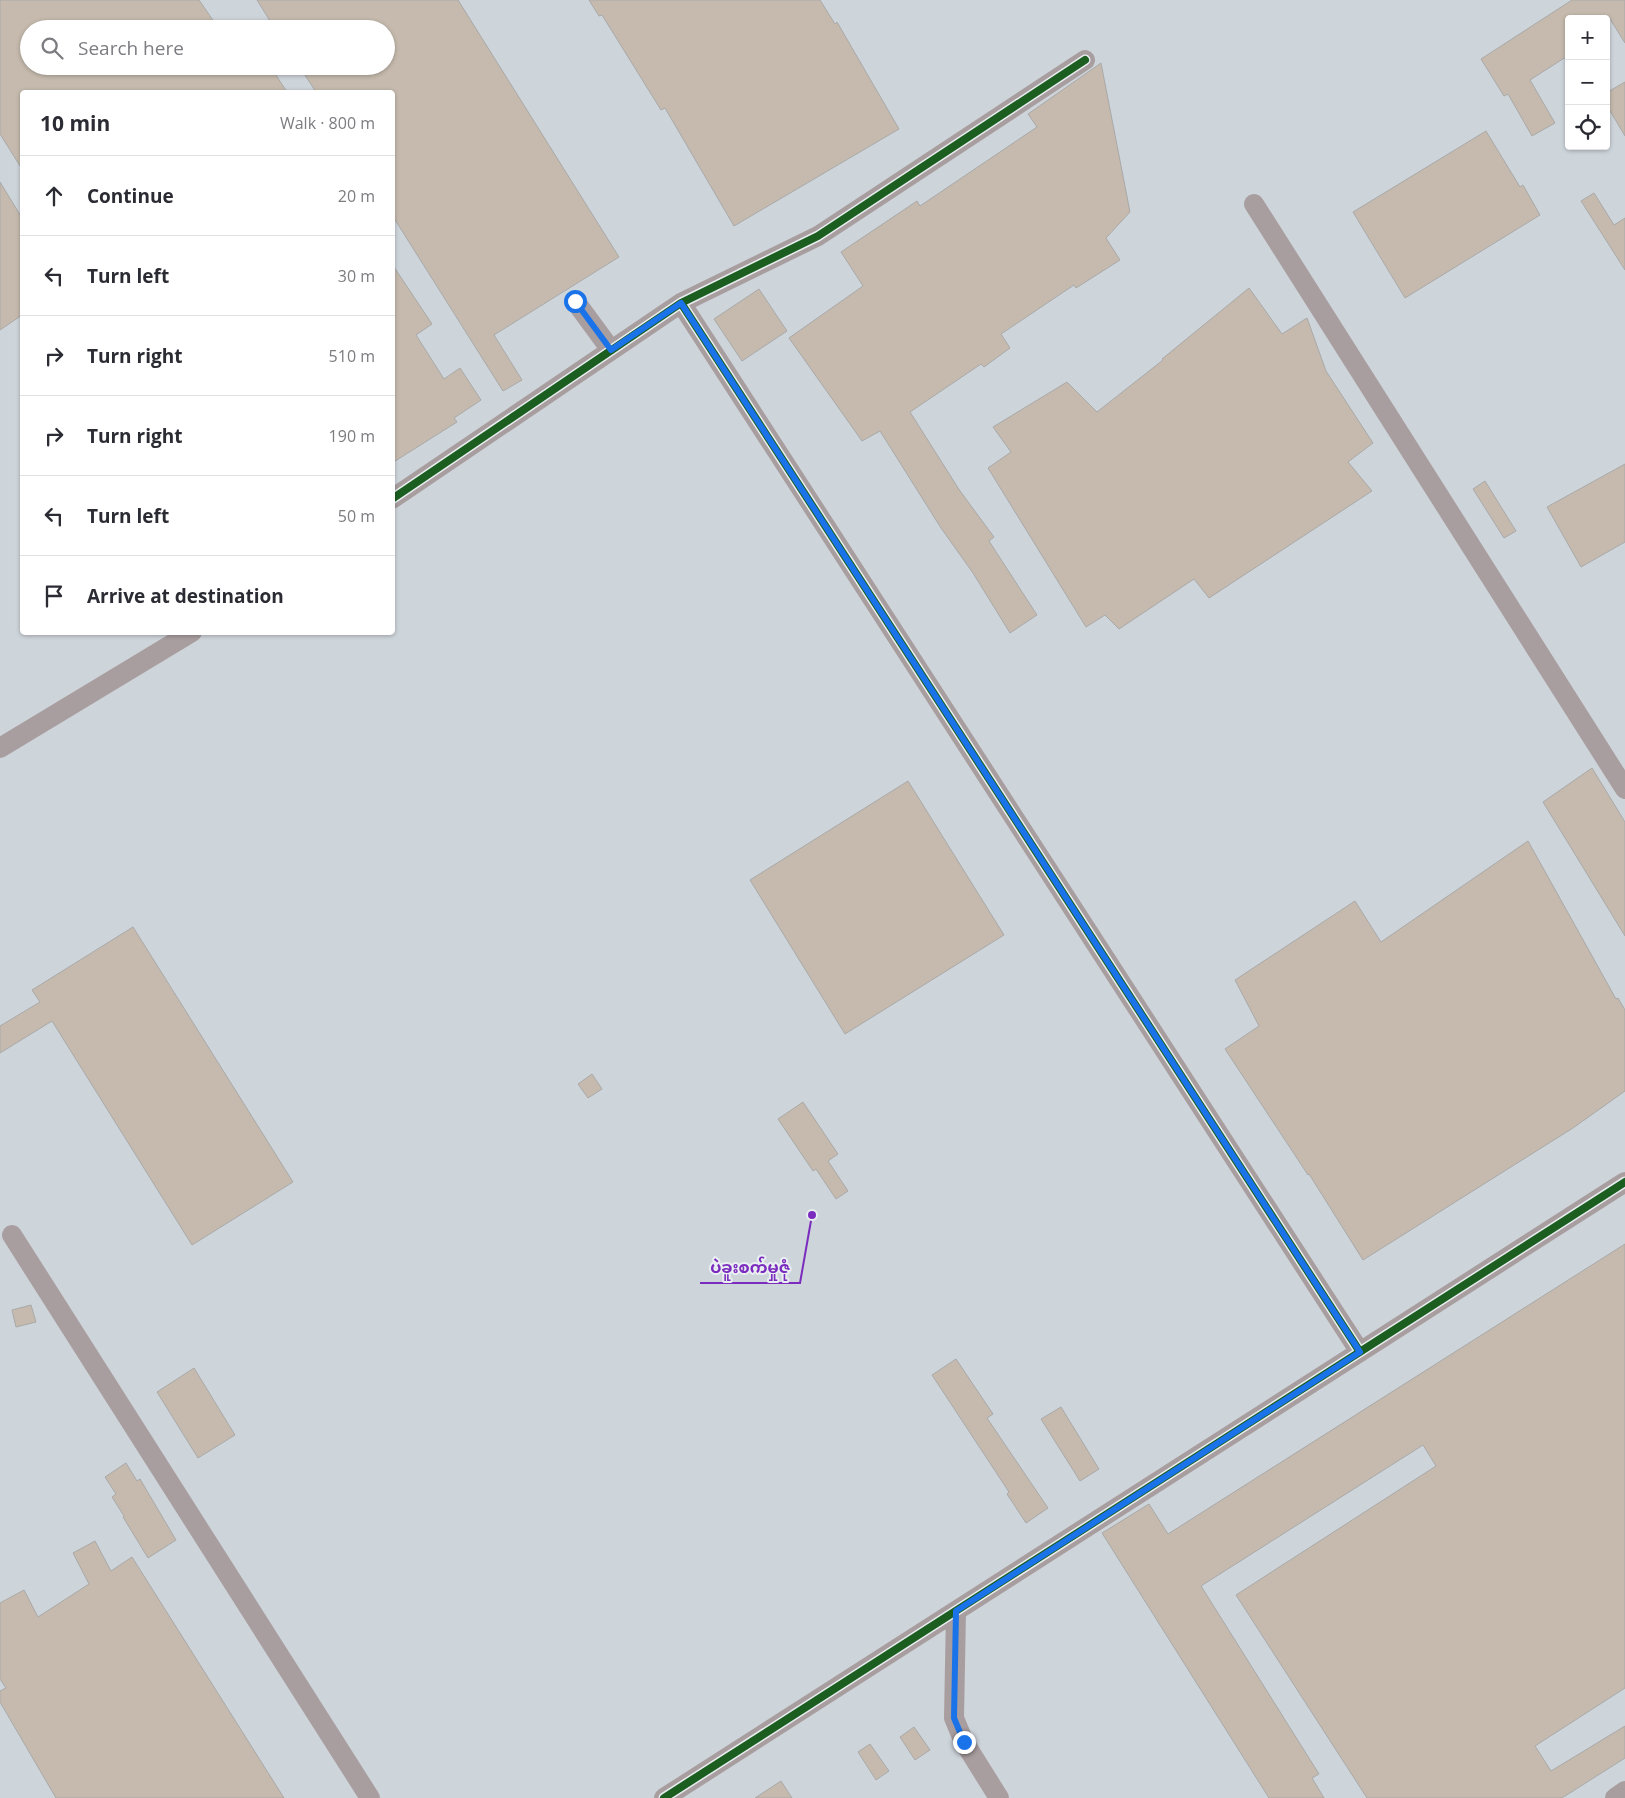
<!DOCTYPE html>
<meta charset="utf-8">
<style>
body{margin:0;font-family:"Open Sans","Noto Sans Myanmar",sans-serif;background:#f7f7f7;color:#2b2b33}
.controls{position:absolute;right:15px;top:15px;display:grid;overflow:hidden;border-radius:5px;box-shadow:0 1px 4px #0004}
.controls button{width:45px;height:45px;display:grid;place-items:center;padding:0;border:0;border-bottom:1px solid #e1e1e2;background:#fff;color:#2b2b33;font:25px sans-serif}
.stop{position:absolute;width:15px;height:15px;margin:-11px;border:4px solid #1a73e8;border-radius:50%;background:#fff}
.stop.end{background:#1a73e8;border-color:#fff;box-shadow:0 1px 5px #0008}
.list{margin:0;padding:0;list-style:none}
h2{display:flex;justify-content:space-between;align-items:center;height:65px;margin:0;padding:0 20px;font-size:21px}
h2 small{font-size:16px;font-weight:400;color:#7c7c81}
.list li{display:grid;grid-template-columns:32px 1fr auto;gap:15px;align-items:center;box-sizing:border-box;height:80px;padding:0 20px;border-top:1px solid #e1e1e2}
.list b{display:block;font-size:19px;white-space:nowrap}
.list em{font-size:16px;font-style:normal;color:#7c7c81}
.icon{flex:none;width:28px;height:28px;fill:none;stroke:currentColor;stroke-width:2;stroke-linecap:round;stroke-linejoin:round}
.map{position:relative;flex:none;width:1625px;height:1798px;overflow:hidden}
.search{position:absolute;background:#fff;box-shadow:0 1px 4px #0004;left:20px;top:20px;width:375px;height:55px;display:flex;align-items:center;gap:12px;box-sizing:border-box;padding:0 18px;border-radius:28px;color:#7c7c81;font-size:19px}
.panel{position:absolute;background:#fff;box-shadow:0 1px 4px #0004;left:20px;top:90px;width:375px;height:545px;border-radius:5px}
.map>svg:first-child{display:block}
.built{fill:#cdd4da;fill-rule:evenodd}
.building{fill:#c5baad;stroke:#a9a9a9}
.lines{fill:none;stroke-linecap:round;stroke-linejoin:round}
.minor{stroke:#a99e9f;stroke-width:20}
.cycleway-casing{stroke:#e9eef1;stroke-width:11}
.cycleway{stroke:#1b5e20;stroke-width:8}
.route{stroke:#1a73e8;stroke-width:6}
.leader{fill:none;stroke:#7b2cbf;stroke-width:2}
.callout-dot{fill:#7b2cbf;stroke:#e9eef1;stroke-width:2}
.callout-label{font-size:16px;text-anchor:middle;font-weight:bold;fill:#7b2cbf;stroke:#e9eef1;stroke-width:4;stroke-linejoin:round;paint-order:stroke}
</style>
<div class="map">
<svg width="1625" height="1798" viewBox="0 0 1625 1798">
<rect width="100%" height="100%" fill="#dee0e2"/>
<!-- built -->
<path class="built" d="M0,0H1625V1798H0ZM1569,19H1606V146H1569ZM29,29H386V66H29ZM22,92H392V632H22Z"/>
<!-- building -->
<path class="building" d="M0,0H199L219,29H29V66H270L287,92H22V169L0,134Z
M257,0H458L619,257L494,335L522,380L503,391L392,215V92H316L299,66H386V29H275Z
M589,0H820L835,24L837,22L899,129L734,226L665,108L661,110L602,15L599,16Z
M1572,0H1625V43L1610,19H1569V55L1530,80L1555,123L1532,136L1508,94L1504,96L1481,59Z
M1101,63L1130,212L1106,238L1120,260L1076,288L1074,285L1001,334L1010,348L984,367L981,364L910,412L960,491L994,537L989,541L1037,615L1010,633L973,573L941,528L880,431L862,441L789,338L863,286L841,252L917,201L920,206L1037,127L1028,114Z
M1625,82V136L1606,104V93Z
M1486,131L1520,187L1523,185L1540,215L1405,298L1353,212Z
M0,182L22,218V315L0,330Z
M1594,193L1614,225L1625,218V270L1581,201Z
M392,264L432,324L416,335L444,379L460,368L481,400L454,418L457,422L392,463Z
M1249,288L1282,334L1307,318L1326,371L1373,443L1348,462L1372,491L1209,598L1194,579L1119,629L1105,615L1086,627L988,468L1011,452L993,427L1067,382L1097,412L1163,360L1162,359Z
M759,289L787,331L742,361L714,319Z
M1625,464V542L1581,567L1547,507Z
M1485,481L1516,531L1504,538L1473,489Z
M1592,768L1625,822V936L1543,802Z
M908,781L1004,935L845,1034L750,880Z
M1528,841L1616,999L1618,998L1625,1010V1091L1573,1128L1363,1260L1309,1174L1308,1175L1225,1049L1259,1026L1235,980L1355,901L1381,942Z
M133,927L293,1182L192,1245L52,1021L0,1053V1026L40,1002L32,990Z
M592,1074L602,1089L588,1098L578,1084Z
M803,1102L838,1154L828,1161L848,1191L836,1199L816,1169L813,1171L778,1119Z
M1625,1244V1688L1535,1746L1551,1771L1625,1726V1758L1562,1798H1367L1236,1595L1436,1466L1423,1445L1201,1586L1319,1774L1312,1778L1324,1798H1269L1102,1533L1149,1504L1168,1534Z
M31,1305L36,1322L16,1327L12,1310Z
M956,1359L993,1414L987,1418L1048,1508L1026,1523L1007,1494L1009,1492L932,1375Z
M194,1368L235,1435L198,1458L157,1392Z
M1061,1407L1099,1469L1080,1481L1041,1419Z
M126,1463L137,1481L140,1479L176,1540L148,1558L123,1517L124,1516L112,1497L116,1494L105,1477Z
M95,1541L111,1571L132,1557L284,1798H56L0,1702V1691L6,1688L0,1679V1603L24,1590L38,1617L89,1584L73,1553Z
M914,1727L930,1750L915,1760L900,1737Z
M870,1744L889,1771L876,1780L858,1752Z
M781,1781L792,1798H755Z"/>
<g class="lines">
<!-- minor -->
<path class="minor" d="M1254,204L1625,789
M575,301L611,350
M681,303L1360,1352
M392,499L681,303L818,236L1085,60
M0,748L192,632
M12,1235L370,1798
M956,1611L954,1718L964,1742L999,1798
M664,1798L1625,1182
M1615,1798L1625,1791"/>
<defs>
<path id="cycleway" d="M681,303L1360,1352
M392,499L681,303L818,236L1085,60
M664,1798L1625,1182"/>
</defs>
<!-- cycleway casing -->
<use href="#cycleway" class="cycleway-casing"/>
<!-- cycleway -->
<use href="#cycleway" class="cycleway"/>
</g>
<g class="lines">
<!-- route -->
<path class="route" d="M575,301L611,350L681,303L1360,1352L956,1611L954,1718L964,1742"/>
</g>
<!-- callouts -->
<path class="leader" d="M812 1215L800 1283H700"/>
<circle class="callout-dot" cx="812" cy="1215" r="5"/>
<g class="callout-label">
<text x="750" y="1273">ပဲခူးစက်မှုဇုံ</text>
</g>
</svg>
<div class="controls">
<button>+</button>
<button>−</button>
<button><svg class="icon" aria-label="locate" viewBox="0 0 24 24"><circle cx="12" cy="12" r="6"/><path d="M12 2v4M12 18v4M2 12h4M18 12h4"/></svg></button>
</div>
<div class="stop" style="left:575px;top:301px"></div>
<div class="stop end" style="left:964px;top:1742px"></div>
<div class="search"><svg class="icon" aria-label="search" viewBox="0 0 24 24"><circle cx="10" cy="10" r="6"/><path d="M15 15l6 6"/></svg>Search here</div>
<section class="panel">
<h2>10 min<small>Walk · 800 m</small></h2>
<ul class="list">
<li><svg class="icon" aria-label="ahead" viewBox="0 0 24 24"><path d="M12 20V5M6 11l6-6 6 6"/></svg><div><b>Continue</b></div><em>20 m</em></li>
<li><svg class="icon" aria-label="left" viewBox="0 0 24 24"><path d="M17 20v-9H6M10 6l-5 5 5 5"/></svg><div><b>Turn left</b></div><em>30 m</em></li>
<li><svg class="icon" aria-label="right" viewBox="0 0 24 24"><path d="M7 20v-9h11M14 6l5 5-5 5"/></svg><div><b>Turn right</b></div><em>510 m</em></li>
<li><svg class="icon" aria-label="right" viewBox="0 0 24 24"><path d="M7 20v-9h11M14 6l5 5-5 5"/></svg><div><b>Turn right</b></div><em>190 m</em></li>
<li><svg class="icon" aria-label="left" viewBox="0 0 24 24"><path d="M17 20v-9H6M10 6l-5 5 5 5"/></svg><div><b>Turn left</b></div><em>50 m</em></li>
<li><svg class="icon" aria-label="arrive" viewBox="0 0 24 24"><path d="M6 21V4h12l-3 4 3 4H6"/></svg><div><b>Arrive at destination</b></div></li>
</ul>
</section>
</div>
